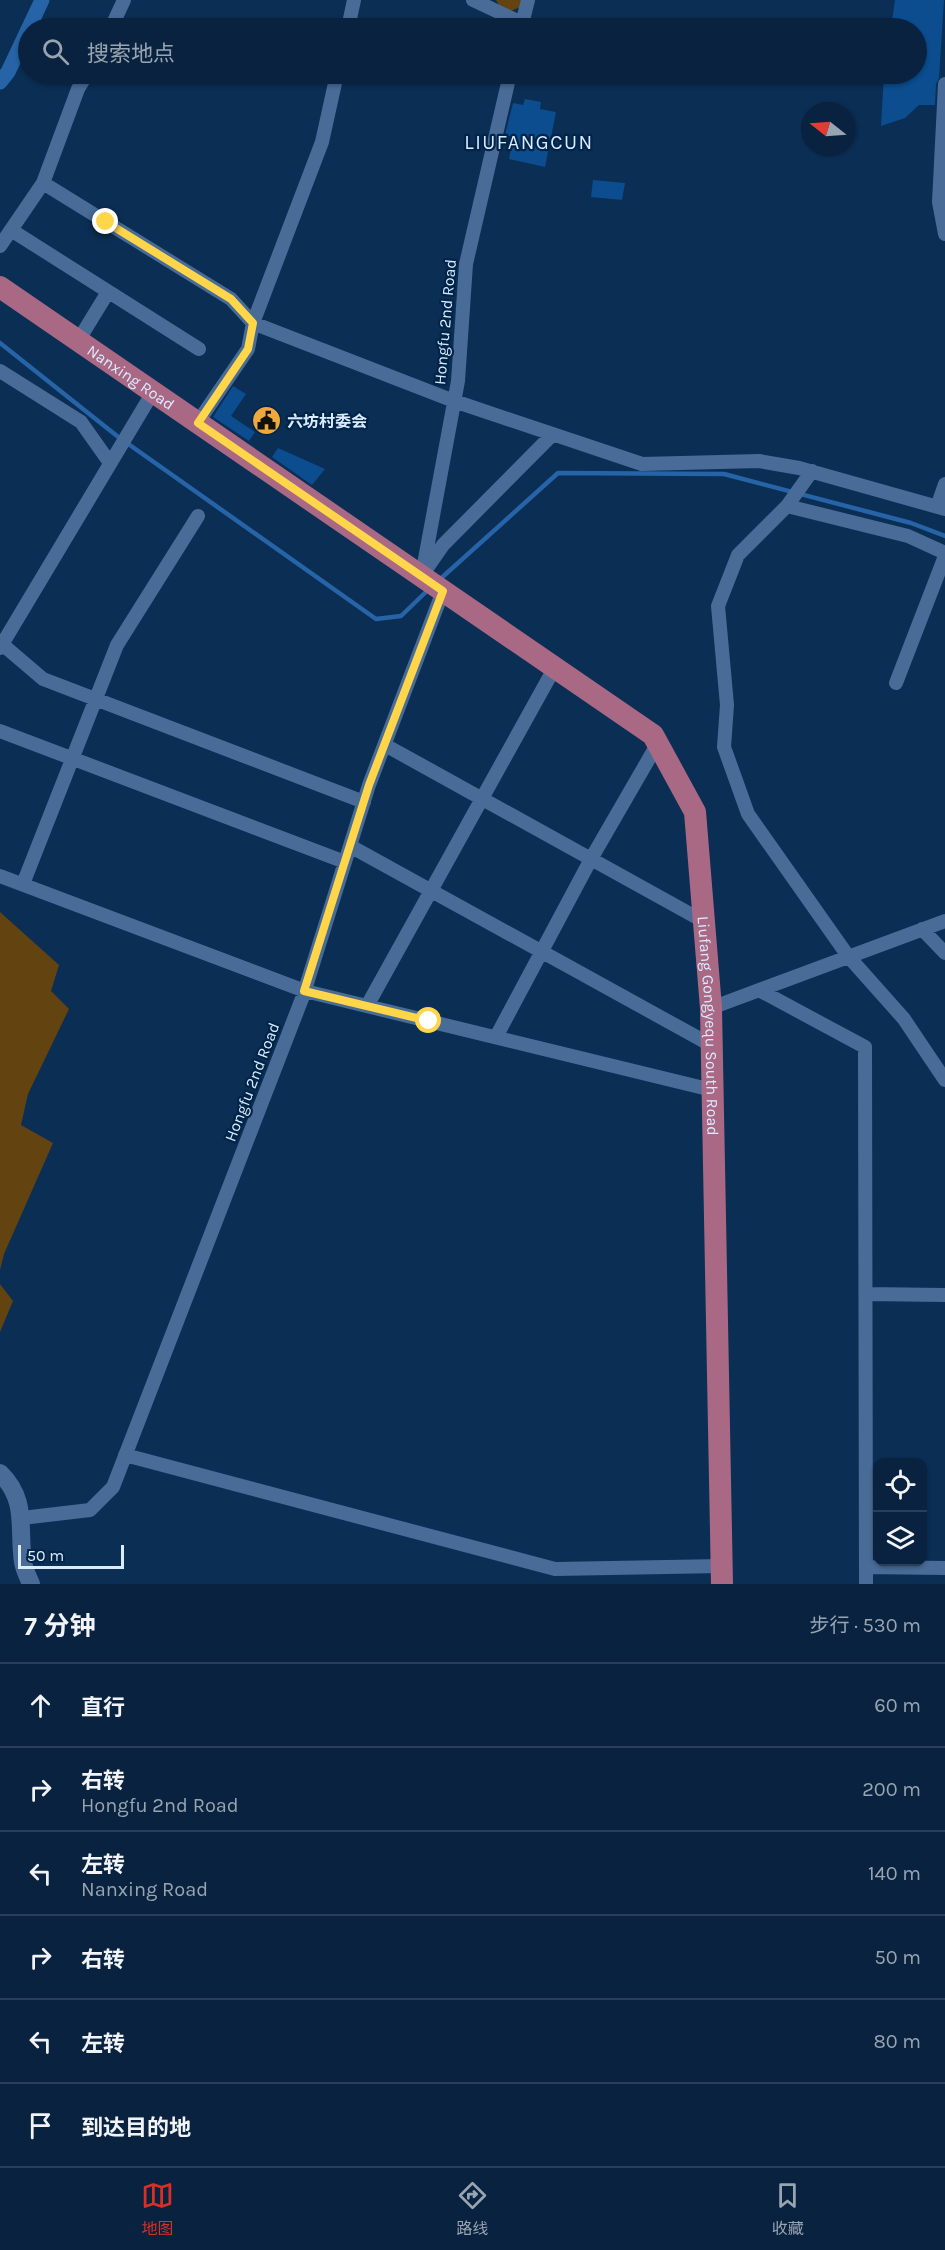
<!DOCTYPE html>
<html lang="zh">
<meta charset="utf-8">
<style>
body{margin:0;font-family:Karla,"Noto Sans SC",sans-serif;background:#162f4a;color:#f1f3f6}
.controls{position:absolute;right:18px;bottom:18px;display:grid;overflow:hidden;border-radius:12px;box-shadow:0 2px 4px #0004}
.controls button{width:54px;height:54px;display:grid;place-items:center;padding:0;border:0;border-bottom:2px solid #293f59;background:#08223f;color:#f1f3f6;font:30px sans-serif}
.compass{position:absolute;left:801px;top:102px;width:54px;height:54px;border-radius:50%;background:#08223f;box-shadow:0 2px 4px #0004;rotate:287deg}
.scale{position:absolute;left:18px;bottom:15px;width:106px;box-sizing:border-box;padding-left:6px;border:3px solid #dbebff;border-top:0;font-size:16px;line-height:21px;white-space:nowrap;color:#dbebff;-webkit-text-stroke:4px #012449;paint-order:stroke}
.stop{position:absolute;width:18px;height:18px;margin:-14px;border:4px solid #ffd54a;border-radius:50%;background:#fff}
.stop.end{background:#ffd54a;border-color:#fff;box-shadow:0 2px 6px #0008}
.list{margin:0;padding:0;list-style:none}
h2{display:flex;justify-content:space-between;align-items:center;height:78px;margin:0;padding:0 24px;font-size:26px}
h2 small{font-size:20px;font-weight:400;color:#98a4b0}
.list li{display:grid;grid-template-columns:39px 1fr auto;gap:18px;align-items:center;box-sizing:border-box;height:84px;padding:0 24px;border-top:2px solid #293f59}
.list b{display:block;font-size:22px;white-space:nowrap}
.list p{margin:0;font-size:20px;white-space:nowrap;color:#98a4b0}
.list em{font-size:20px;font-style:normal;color:#98a4b0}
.icon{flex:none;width:33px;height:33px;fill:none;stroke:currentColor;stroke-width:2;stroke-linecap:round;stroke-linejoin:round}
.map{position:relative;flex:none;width:945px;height:1584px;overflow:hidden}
.search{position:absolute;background:#08223f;box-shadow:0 2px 4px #0004;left:18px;right:18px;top:18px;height:66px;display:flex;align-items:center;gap:15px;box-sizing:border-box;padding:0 21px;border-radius:33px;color:#98a4b0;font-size:22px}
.sheet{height:582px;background:#08223f}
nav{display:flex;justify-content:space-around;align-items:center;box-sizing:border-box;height:84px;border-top:2px solid #293f59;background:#08223f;font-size:16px;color:#98a4b0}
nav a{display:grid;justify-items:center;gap:3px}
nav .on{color:#d93025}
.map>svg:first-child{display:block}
.green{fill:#63430f}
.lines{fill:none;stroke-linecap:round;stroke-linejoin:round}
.stream{stroke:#2663a7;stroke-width:4.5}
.canal{stroke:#2663a7;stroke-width:15}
.building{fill:#0b4d8f}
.minor{stroke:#486c97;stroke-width:14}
.tertiary{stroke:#486c97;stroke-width:18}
.primary{stroke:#a96985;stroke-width:22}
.route{stroke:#ffd54a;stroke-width:8}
.labels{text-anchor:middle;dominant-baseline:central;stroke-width:4.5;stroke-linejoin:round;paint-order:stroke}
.street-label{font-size:16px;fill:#dbebff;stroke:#012449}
.poi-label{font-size:16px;font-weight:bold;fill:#dbebff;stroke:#012449;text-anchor:start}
.quarter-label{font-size:20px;letter-spacing:1.5px;fill:#dbebff;stroke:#012449}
</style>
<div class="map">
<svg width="945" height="1584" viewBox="0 0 945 1584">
<rect width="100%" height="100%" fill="#0b2e54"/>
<!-- green -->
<path class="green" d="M496,0H525L520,7L511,11L499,5Z
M0,912L59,965L51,991L69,1009L28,1094L21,1125L53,1143L4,1254L0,1270Z
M0,1284L13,1301L0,1332Z"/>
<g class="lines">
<!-- stream -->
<path class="stream" d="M0,343L117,436L376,619L401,616L429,589
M438,581L558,473L724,474L911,523L945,536"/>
<!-- canal -->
<path class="canal" d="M0,82L8,72L42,0"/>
</g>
<!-- building -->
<path class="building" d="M895,0H944L939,78L936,84L935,105H919L905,118L881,126L884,74H916V28H891Z
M525,99L541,102L540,109L556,112L545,167L509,159L513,137L505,135L513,103L523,105Z
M593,180L625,183L622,200L591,197Z
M233,386L246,394L231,416L255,432L249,441L213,417Z
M278,448L325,469L312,485L272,457Z"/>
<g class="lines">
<!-- minor -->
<path class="minor" d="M473,0L522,23
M111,28L124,0
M348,28L354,0
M521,28L528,0
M945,84L939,202L945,234
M43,183L231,299L253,323L454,401L642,464L759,461L799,468L945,509
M11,230L199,349
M0,246L43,183L78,89L87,74
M78,341L108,292
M0,371L81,422L110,463
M198,422L248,349L253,323L322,142L337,74
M812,471L787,506L738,555L718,606L727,705L724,747L748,814L848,956L904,1019L945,1080
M787,506L908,536L945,553
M937,507L945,484
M425,571L443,545L553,434
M422,575L458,381L466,264L510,74
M2,644L43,679L364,802
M0,648L153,392
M896,683L945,556
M0,731L345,862
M385,745L703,921
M350,846L711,1045
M0,876L305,991L712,1090
M23,884L117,645L198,516
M922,929L945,953
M759,990L865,1047L866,1584
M367,1006L555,667
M711,1008L945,921
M496,1037L591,859L658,743
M866,1294L945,1295
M125,1455L555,1569L722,1566
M22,1518L90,1510L113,1487L303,996L369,785L443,591
M866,1567L945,1568"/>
<!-- tertiary -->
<path class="tertiary" d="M0,1473C28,1500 18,1528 23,1562C24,1569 28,1577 31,1584"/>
<!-- primary -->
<path class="primary" id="s1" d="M0,287L653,735L695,812L711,1008L722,1584"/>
</g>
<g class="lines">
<!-- route -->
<path class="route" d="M106,222L231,299L253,323L248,349L198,423L443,591L369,785L304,991L429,1021"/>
</g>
<!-- icons -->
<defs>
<symbol id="civic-disc" viewBox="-11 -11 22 22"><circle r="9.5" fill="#eea83c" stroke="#012449"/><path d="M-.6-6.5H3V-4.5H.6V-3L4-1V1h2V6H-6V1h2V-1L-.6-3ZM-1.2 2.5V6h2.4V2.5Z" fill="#111"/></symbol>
</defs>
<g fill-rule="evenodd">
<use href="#civic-disc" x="250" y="404" width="33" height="33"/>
</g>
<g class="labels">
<!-- street labels -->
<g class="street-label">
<text transform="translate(445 322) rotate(-85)">Hongfu 2nd Road</text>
<text stroke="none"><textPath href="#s1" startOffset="159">Nanxing Road</textPath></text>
<text stroke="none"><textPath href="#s1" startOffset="1094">Liufang Gongyequ South Road</textPath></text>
<text transform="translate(252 1082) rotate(-69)">Hongfu 2nd Road</text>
</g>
<!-- poi labels -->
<g class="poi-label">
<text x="287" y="421">六坊村委会</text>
</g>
<!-- quarter labels -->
<g class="quarter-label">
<text x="529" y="142">LIUFANGCUN</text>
</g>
</g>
</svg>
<div class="controls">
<button><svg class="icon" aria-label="locate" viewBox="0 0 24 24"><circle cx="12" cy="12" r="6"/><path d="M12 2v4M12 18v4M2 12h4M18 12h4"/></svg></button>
<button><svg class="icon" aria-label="layers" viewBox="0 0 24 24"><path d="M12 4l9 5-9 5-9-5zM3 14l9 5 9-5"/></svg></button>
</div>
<svg class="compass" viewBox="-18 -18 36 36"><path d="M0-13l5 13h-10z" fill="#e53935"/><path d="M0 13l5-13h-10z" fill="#98a4b0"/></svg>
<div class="scale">50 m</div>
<div class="stop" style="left:429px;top:1021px"></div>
<div class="stop end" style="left:106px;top:222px"></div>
<div class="search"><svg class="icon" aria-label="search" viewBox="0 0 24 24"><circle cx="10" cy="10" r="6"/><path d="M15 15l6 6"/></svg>搜索地点</div>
</div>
<section class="sheet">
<h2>7 分钟<small>步行 · 530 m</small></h2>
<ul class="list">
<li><svg class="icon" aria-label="ahead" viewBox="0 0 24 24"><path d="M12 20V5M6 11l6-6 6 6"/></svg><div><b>直行</b></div><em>60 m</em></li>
<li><svg class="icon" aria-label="right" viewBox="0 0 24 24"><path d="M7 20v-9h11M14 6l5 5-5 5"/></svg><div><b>右转</b><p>Hongfu 2nd Road</p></div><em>200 m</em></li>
<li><svg class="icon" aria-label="left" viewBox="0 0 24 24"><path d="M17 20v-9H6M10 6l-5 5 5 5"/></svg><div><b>左转</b><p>Nanxing Road</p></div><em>140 m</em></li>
<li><svg class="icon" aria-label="right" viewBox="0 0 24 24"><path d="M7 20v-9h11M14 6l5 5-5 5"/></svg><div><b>右转</b></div><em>50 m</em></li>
<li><svg class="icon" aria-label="left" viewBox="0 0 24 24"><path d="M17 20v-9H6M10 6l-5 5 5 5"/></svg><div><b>左转</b></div><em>80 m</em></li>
<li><svg class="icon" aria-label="arrive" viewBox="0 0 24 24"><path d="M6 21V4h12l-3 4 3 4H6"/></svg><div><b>到达目的地</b></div></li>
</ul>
</section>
<nav>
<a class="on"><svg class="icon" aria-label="map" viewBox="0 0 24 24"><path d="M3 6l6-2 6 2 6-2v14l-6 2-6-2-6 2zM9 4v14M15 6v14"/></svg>地图</a>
<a><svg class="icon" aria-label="directions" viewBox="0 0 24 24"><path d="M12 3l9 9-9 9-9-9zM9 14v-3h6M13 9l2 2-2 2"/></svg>路线</a>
<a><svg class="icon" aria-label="saved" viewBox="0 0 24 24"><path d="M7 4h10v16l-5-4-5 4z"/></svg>收藏</a>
</nav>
